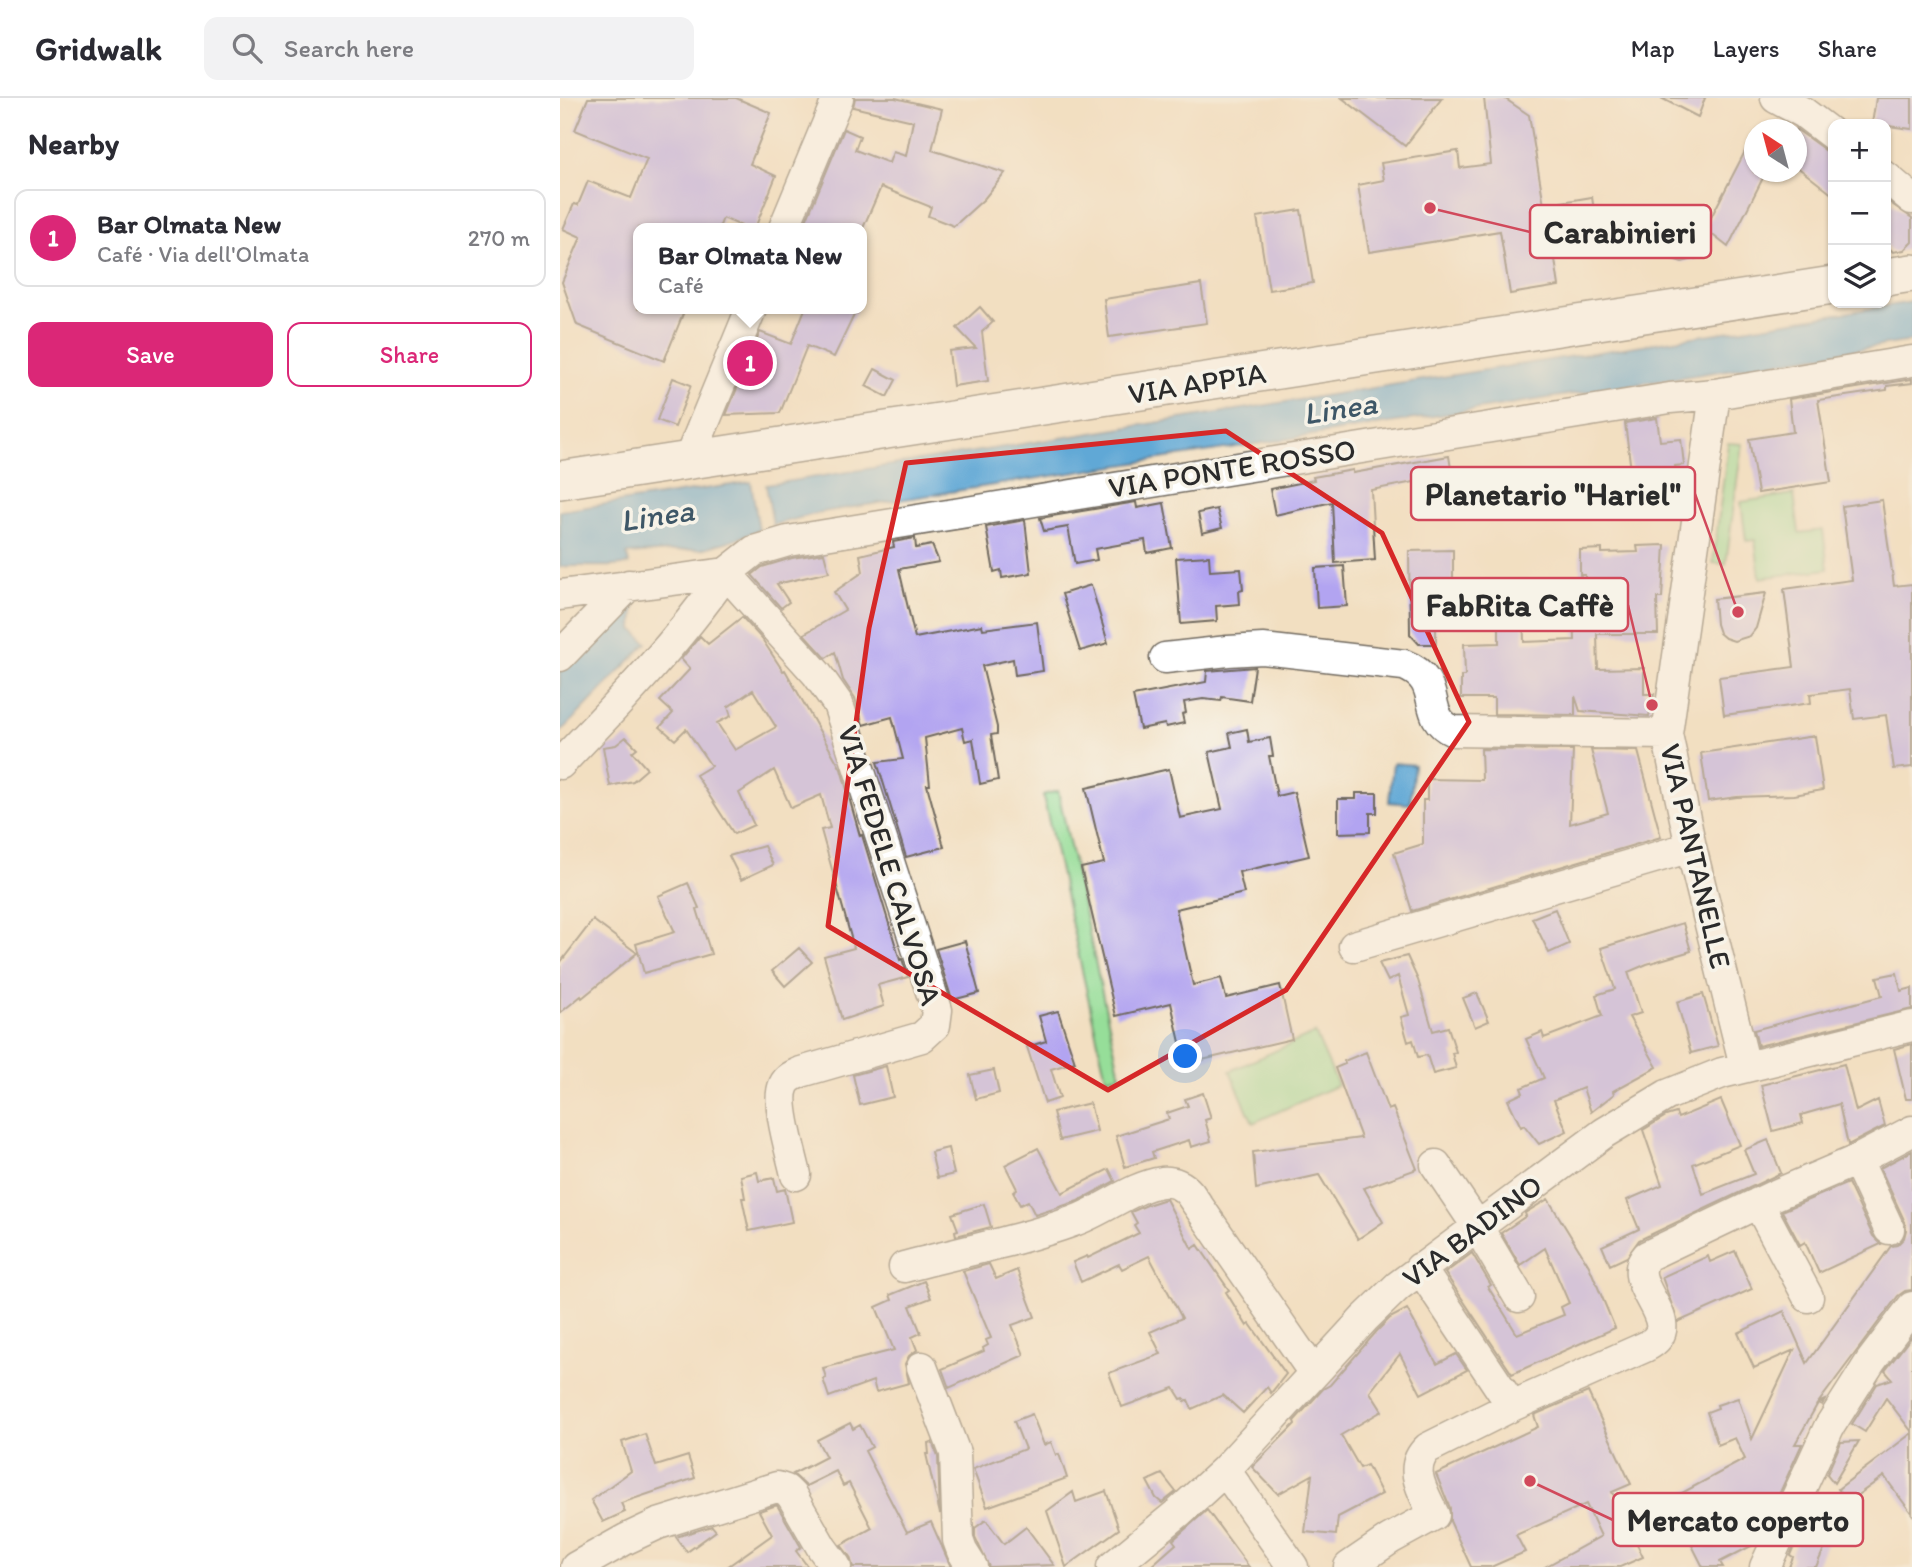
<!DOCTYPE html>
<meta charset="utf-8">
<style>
body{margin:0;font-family:Itim,sans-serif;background:#f2f2f3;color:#2b2b33}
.controls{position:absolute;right:21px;top:21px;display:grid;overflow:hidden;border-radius:14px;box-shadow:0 2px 5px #0004}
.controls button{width:63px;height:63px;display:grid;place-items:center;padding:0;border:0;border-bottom:2px solid #e1e1e2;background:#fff;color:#2b2b33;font:35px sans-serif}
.compass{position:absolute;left:1184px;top:21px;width:63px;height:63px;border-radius:50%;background:#fff;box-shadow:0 2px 5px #0004;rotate:324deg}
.you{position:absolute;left:626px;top:959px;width:24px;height:24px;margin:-18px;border:5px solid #fff;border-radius:50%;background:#1a73e8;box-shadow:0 0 0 10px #1a73e833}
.badge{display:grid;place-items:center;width:46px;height:46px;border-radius:50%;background:#db2777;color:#fff;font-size:23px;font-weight:700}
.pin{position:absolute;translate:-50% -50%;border:4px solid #fff;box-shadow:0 2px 7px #0006}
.popup{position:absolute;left:73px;top:125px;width:234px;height:91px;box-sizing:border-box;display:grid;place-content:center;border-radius:14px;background:#fff;filter:drop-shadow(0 2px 5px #0005);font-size:23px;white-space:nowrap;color:#7c7c81}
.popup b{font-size:26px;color:#2b2b33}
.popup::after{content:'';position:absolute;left:50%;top:100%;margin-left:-14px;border:14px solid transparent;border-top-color:#fff}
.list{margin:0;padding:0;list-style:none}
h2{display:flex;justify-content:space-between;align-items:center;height:91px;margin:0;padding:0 28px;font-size:30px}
h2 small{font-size:23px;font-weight:400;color:#7c7c81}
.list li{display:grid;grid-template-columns:46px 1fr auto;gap:21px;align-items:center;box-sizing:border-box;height:98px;margin:0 14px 14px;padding:0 14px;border:2px solid #e1e1e2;border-radius:14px}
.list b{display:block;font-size:26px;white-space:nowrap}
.list p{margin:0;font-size:23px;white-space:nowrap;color:#7c7c81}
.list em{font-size:23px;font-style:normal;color:#7c7c81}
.actions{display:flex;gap:14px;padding:21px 28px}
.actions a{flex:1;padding:16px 0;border:2px solid #db2777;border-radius:14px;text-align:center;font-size:24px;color:#db2777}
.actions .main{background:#db2777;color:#fff}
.icon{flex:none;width:38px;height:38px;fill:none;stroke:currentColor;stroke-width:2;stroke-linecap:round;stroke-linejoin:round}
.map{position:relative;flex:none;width:1352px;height:1469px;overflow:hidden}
header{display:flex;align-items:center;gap:42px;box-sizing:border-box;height:98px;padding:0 35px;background:#fff;border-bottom:2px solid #e1e1e2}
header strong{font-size:33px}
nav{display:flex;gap:38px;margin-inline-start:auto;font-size:24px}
.search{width:490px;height:63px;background:#f2f2f3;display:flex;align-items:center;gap:18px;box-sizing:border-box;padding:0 24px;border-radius:14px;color:#7c7c81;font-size:26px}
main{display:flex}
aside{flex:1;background:#fff}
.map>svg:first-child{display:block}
.green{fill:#96de99;stroke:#608462;stroke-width:2}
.water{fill:#60a8d6;stroke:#466a80;stroke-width:2}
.building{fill:#b2a4f1;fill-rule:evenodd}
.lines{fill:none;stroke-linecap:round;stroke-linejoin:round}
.minor-casing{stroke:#716a60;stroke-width:33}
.major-casing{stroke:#716a60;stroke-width:40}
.minor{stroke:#fff;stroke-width:30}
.major{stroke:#fff;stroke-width:37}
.marked{fill:none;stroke:#d62828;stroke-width:5;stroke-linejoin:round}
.labels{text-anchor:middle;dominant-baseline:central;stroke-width:7;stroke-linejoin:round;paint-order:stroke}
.street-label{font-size:30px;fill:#2b2b2b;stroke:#f7f3e8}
.water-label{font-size:32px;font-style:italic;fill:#3e5767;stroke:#f7f3e8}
.leader{fill:none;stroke:#d1495b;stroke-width:2.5}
.callout-dot{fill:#d1495b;stroke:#f7f3e8;stroke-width:2.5}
.callout{fill:#f7f3e8;stroke:#d1495b;stroke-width:2.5}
.callout-label{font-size:32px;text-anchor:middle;font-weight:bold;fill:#2b2b2b}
</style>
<header>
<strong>Gridwalk</strong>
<div class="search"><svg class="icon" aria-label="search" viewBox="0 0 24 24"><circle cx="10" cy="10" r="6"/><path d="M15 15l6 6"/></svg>Search here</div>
<nav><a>Map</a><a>Layers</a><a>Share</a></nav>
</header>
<main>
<aside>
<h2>Nearby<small></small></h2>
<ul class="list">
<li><span class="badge">1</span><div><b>Bar Olmata New</b><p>Café · Via dell'Olmata</p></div><em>270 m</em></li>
</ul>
<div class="actions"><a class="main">Save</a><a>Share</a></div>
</aside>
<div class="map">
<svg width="1352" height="1469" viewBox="0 0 1352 1469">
<rect width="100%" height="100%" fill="#f7f3e8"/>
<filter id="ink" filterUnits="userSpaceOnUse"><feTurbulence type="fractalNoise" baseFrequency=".0143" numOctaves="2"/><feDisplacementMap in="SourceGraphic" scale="14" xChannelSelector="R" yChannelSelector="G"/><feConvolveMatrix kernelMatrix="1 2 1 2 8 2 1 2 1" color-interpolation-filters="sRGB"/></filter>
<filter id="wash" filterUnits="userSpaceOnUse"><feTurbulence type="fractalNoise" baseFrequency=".00686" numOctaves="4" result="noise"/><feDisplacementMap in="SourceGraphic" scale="28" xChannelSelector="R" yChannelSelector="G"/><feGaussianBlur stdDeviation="1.57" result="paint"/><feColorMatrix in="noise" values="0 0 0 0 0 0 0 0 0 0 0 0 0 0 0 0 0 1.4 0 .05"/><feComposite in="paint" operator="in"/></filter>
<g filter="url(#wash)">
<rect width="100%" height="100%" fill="#f2dfc1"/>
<!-- green -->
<path class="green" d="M1168,345L1182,346L1166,466L1153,465Z
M1234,396L1239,435L1263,432L1268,471L1200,480L1195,442L1186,443L1181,404Z
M498,693L560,977L546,980L483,697Z
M755,935L778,987L693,1025L670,973Z"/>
<!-- water -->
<path class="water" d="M1352,204V243L262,414L213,427L206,387Z
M191,384L199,432L176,441L142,451L67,456L69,466C45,471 24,466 0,469V413Z
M75,502L73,531L87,545L0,635V572L54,516Z
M833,665L854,667L850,706L829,704Z"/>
<g id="blocks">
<!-- building -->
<path class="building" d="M28,0H176L211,15L190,66L216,78L195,130H186L163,120L159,130H78V211H125L104,263L17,227L2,184L21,139L3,131L14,106L18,107L28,83L71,100L87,61L15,32Z
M295,0H335L382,11L372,52L445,75L424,101L394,128L368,118L371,109L321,89L303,130H243L284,31L300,38L295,52L329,65L333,54L346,58L353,23L293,9Z
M782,0H882L845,48Z
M924,0H944L969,17L984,107L1032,99L1039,147L994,155L999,188L950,196L940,133L809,154L798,87L824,82L821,65L898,53L900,70L931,66Z
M1101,0H1145L1138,19Z
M1316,0H1352V31L1312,26Z
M1236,31L1273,58V97L1236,68Z
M1194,36V74H1206L1168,149L1145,131Z
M1326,102L1352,120V144L1344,152L1333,154L1326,147Z
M741,112L753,185L709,192L697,119Z
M1062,121L1112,130L1113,124L1122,123L1143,135L1146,158L1122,164L1099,157L1056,149Z
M641,186L647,225L549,239L544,201Z
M420,209L433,224L422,234L428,283L393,288L389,253L416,250L397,230Z
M245,211H297L274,259L247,248L220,315L166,317L200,234L231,246Z
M315,271L336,282L327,299L306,288Z
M113,280L131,287L115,329L97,322Z
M1352,281V285L1327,288V292L1258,302L1271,384L1198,395L1189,341L1233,334L1229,301Z
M1097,320L1100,343L1121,341L1124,367L1115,368L1116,377L1087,381L1086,378L1072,380L1065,325Z
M889,358L892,377L811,392L815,462L775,465L772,404L715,417L710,391L754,382L753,379L793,372V375Z
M1322,402L1334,488L1352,486V669L1334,671L1326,617L1294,621L1290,591L1250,596L1251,605L1164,617L1159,579L1234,569L1224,491L1292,482L1282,408Z
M576,404L577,410L604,405L612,450L587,455L585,442L535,451L537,462L515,466L508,429L484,433L480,420Z
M657,411L662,430L642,435L638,415Z
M465,422L471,475L442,480L441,472L434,474L426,429Z
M355,440L356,450L372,447L379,464L339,471L355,540L422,527L423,531L477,524L483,573L455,577L453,561L422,568L437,629V636L431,637L438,682L420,686L413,641L405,643L402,630L365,640L370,687H367L384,749L346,759L317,664L343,661L332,619L303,627L295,600L283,582L275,554L266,560L244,536L285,512L274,494L303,474L300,457L334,449L333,444Z
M1105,447L1102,500H1097L1098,536H1037L1038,571L1084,570V596H1094L1089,618L1020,613L1015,598V617L934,616V600H901V578H905L904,546L939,545V514L924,515L923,484L962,482L964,544L1015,542L1014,516L1025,515V477H1020V452L1042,451V455L1078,454L1077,448Z
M893,452V499H876V546H859L850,536L849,453Z
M264,455L269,474L217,486L229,504L221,510L192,477L202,469L232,460Z
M649,458L650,473L681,471L683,492L679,493L680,506L656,508L657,523L621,526L616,460Z
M784,468L787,508L757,510L755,470Z
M531,487L548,545L520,553L502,496Z
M1206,495L1196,530L1190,538L1174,543L1165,540L1159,535L1156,526L1154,501Z
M182,519L202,541L223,573L225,572L281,671L300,738L302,737L340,862L342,861L348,879L318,887L324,908L282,922L264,858L294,850L261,732L270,730L261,697L231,710L214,672L179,695L194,727L174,736L136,677L151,668L126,631L115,642L100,629L113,615L100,603L130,571L121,561L140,538L148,546ZM193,592L216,629L175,652L157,625L171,618L168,609Z
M695,569L690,603L662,599L661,603L643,601L624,604L626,615L622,616L624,625L606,629L605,626L580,631L573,598L646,584L647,573Z
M687,631L689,644L710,640L713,658H709L717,698L734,694L749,758L679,774L684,795L616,811L633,887L661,880L666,900L720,887L732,941L625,966L611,905L556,918L521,770L544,765L526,690L609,671L620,720L662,711L649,654L672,649L669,635Z
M1255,638L1263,692L1234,697L1177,699L1148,703L1141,655Z
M66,639L77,650L72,654L87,671L73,683L50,688L43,649L56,647Z
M921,651L1013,652L1010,726L1048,715L1031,652L1078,653L1101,739L852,813L834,755L863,746V702H867V681L922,682Z
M796,695H817V715H810V734L778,735V701H796Z
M204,748L213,767L181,782L169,758Z
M128,785L139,810L137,811L151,856L84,875L76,846L115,834L98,798Z
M995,811L1009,846L989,855L972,820Z
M33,822L77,855L22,900L21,898L0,915V865Z
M1123,825L1131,853L1087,866L1068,874L1081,915L1069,919L1097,969L1053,993L1054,996L1031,1014L1023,990L994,1002L1007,1033L979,1046L964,1027L961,1029L948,1002L963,995L961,990L984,980L966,941L982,934L984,940L1042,918L1036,897L1055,891L1041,850Z
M405,843L419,895L392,902L376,851Z
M239,850L252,864L225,888L212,873Z
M847,858L858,882L873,933L888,929L896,954L892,955L896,970L873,976L867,957L858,959L853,942L848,944L841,919L849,917L838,878L828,883L819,865Z
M1337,875L1341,893L1352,890V911L1198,948L1194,932L1322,898L1317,879Z
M917,895L929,923L915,929L903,900Z
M1143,896L1158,948L1131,955L1117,904Z
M498,913L515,964L491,971L500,1000L485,1005L467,949L486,943L479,918Z
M1352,946V1001H1346L1334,951Z
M806,954L828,1012L833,1010L857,1071L804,1090L823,1124L798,1141L759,1077L696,1091L693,1054L801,1040L775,970L785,966L784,963Z
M1284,966L1296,1013L1318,1002L1325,1028L1288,1047L1279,1006L1241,1017L1243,1025L1213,1033L1201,987Z
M326,968L333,999L300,1007L293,977Z
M434,972L439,995L416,1001L410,977Z
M643,995L651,1020L645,1022L651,1043L631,1049L629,1042L592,1054L594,1060L565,1069L556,1038L609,1021L607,1015L628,1008L625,1001Z
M1161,1002L1180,1047L1133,1066L1143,1096L1194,1076L1184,1052L1208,1042L1221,1075L1079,1142L1067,1159L1050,1167L1042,1148L1079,1131L1067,1102L1102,1087L1083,1032L1106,1018L1116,1015L1118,1020Z
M530,1005L537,1033L500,1042L493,1014Z
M388,1050L394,1076L377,1080L371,1054Z
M478,1050L502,1095L549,1071L555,1083L518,1103L475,1117L468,1103L460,1107L453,1094L457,1091L445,1067Z
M1352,1053V1192L1345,1193L1338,1198L1258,1305L1265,1302L1262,1307L1258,1305L1235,1346H1242L1197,1445L1160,1464L1163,1469H1143L1109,1402L1185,1361L1175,1340L1158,1347L1147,1314L1158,1310L1157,1307L1178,1300L1192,1341L1234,1252L1194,1270L1178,1235L1224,1213L1247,1265L1331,1148L1337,1147L1344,1140L1346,1132L1345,1124L1320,1070Z
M197,1074L199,1083L214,1080L217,1093L225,1091L232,1124L189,1133L182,1100H185L181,1078Z
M1288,1085L1313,1138L1321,1146L1259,1175L1245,1144L1240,1147L1222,1113Z
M606,1101L632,1151L638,1147L669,1192L666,1194L687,1228L690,1226L726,1276L711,1295L707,1289L683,1315L663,1297L632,1311L628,1302L625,1304L624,1300L621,1301L614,1290L562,1309L549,1275L601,1256L590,1234L622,1220L589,1158L562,1171L559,1166L521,1184L513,1164L527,1158L528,1160L579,1135L574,1127L577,1125L571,1114L587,1107Z
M988,1101L1029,1168L1055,1230L952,1276L885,1175L912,1155L931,1187L928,1189L957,1236L1004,1217L1001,1209L1009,1205L985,1150L960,1167L941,1135L966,1118L965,1115Z
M424,1106L431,1129L396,1138L395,1133L398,1132L392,1116Z
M1175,1153L1192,1191L1118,1224L1102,1179L1148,1158L1150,1164Z
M429,1166L436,1181L457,1172L475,1219L452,1227L464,1257L389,1290L382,1271L424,1253L423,1250L428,1247L426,1242L431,1240L403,1173Z
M364,1183L371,1200L350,1208L361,1235L352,1239L357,1252L349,1258L345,1266L349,1285L316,1294L313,1283L269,1299L263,1281L266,1280L263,1270L334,1252L316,1209L332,1202L330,1197Z
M847,1211L877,1266L896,1256L907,1272L861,1296L840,1256L810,1294L822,1313L781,1337L800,1370L807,1367L822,1396L778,1419L776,1437L745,1434L752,1377L718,1396L692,1369L735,1326L734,1323L763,1291L770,1287L817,1233L830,1220Z
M1352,1238V1334L1326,1300L1305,1334L1292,1326L1317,1286L1332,1281L1325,1273Z
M1028,1294L1071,1386L1052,1394L1083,1459L1060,1469H985L1041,1438L1026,1406L956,1437L965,1454L931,1469H911L890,1423V1410L876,1376L978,1329L974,1317Z
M472,1316L484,1347L491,1344L496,1357L499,1356L507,1380L427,1409L413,1371L465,1351L454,1323Z
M290,1325L293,1331L300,1327L312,1349L305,1353L347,1434L371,1424L391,1469H293L290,1459L281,1447L312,1430L289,1385L283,1388L276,1373L246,1388L233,1376L266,1359L257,1342Z
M1352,1335V1416L1324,1378L1288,1404L1278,1391Z
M85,1336L96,1368L128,1358L135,1380L61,1405L65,1414L43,1424L31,1402L71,1373L62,1344Z
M1299,1343L1274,1385L1267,1376L1281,1344Z
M372,1344L378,1359L380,1416L366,1356H369L368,1345Z
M602,1376L616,1394L602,1405L596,1400L587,1383Z
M546,1393L559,1431L506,1469L487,1413L513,1394L516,1404Z
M217,1407L241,1449L236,1453L248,1469H167L212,1437L199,1413Z
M1252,1408L1278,1419L1256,1469H1229L1233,1459L1230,1457Z
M647,1412L689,1469H590L616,1446L613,1442Z
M426,1422L444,1446L466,1429L494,1467L429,1469L415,1439V1430Z
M152,1428L156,1433L127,1454L116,1439Z"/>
</g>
</g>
<g filter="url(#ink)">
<use href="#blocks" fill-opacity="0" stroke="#716a60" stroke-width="2"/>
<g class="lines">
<defs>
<path id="minor" d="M1216,0L1244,15L1273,37
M1326,79L1352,101
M224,130L278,0
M1155,296L1107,636L1131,749L1185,968
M128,364L191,211
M166,475L257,576L278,606L377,912L375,927L362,939L241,974C234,977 227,980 224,987C215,1005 232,1057 236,1077
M0,497L166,475L194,453L228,443L1110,300L1155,296L1352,263
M0,558L69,487
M605,560L668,553L703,551L844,567C886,583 859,618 893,633L1107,636
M0,666C60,604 117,545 166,475
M794,848L1131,749
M1297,1062L1329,1131
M876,1067L917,1128L959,1199
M1198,1105L1248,1199
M344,1169C400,1154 459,1143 514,1123C543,1113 573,1088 602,1084C613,1083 623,1087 630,1096L754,1275
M860,1170L952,1308
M362,1269L395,1355L398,1442L402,1453L412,1469
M665,1372L733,1469
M16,1469L66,1441L98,1426L217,1389L226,1392L232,1398L262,1450L276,1469
M552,1469L618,1415L665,1372L804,1221L838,1188L1044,1035L1107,997L1162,975L1352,928
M789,1469L830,1441L874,1417C864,1395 846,1370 868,1350L952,1308L1085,1249C1132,1226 1060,1187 1087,1158L1213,1098L1297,1062L1352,1033
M1205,1469L1269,1329L1311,1263L1352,1209"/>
<path id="major" d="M1326,179L1352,175
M0,382L1273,187"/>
</defs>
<!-- minor casing -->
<use href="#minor" class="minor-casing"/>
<!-- major casing -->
<use href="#major" class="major-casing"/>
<!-- minor -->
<use href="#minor" class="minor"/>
<!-- major -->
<use href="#major" class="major"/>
</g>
</g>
<!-- marked area -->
<path d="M0 0H1352V1469H0ZM666,333L822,435L909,624L726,892L548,992L268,828L309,530L346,365Z" fill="#f2dfc1" fill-opacity=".55" fill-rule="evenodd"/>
<path class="marked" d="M666,333L822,435L909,624L726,892L548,992L268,828L309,530L346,365Z"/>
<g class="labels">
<!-- street labels -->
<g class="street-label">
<text transform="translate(637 285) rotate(-9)">VIA APPIA</text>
<text transform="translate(672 370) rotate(-9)">VIA PONTE ROSSO</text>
<text transform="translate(1136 758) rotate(77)">VIA PANTANELLE</text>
<text transform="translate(330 767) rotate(73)">VIA FEDELE CALVOSA</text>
<text transform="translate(912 1133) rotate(-37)">VIA BADINO</text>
</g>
<!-- water labels -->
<g class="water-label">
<text transform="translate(780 310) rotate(-9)">Linea</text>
<text transform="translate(97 417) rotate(-9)">Linea</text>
</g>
</g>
<!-- callouts -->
<path class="leader" d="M870 110L970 134M1178 514L1135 396M1092 607L1068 507M970 1383L1053 1422"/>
<g class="callout-dot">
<circle cx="870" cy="110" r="7"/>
<circle cx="1178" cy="514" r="7"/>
<circle cx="1092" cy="607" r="7"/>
<circle cx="970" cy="1383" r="7"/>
</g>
<g class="callout">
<rect x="970" y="107" width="181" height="53" rx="7"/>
<rect x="851" y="369" width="284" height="53" rx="7"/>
<rect x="852" y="480" width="216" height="53" rx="7"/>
<rect x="1053" y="1395" width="250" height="53" rx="7"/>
</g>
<g class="callout-label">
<text x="1060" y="145">Carabinieri</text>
<text x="993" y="407">Planetario "Hariel"</text>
<text x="960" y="518">FabRita Caffè</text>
<text x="1178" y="1433">Mercato coperto</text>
</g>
</svg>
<div class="controls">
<button>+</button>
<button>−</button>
<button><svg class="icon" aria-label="layers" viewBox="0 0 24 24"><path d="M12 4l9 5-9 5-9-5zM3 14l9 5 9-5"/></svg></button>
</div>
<svg class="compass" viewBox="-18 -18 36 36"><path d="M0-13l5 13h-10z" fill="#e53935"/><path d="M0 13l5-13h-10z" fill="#7c7c81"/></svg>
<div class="you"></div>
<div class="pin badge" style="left:190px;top:265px">1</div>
<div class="popup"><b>Bar Olmata New</b>Café</div>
</div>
</main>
